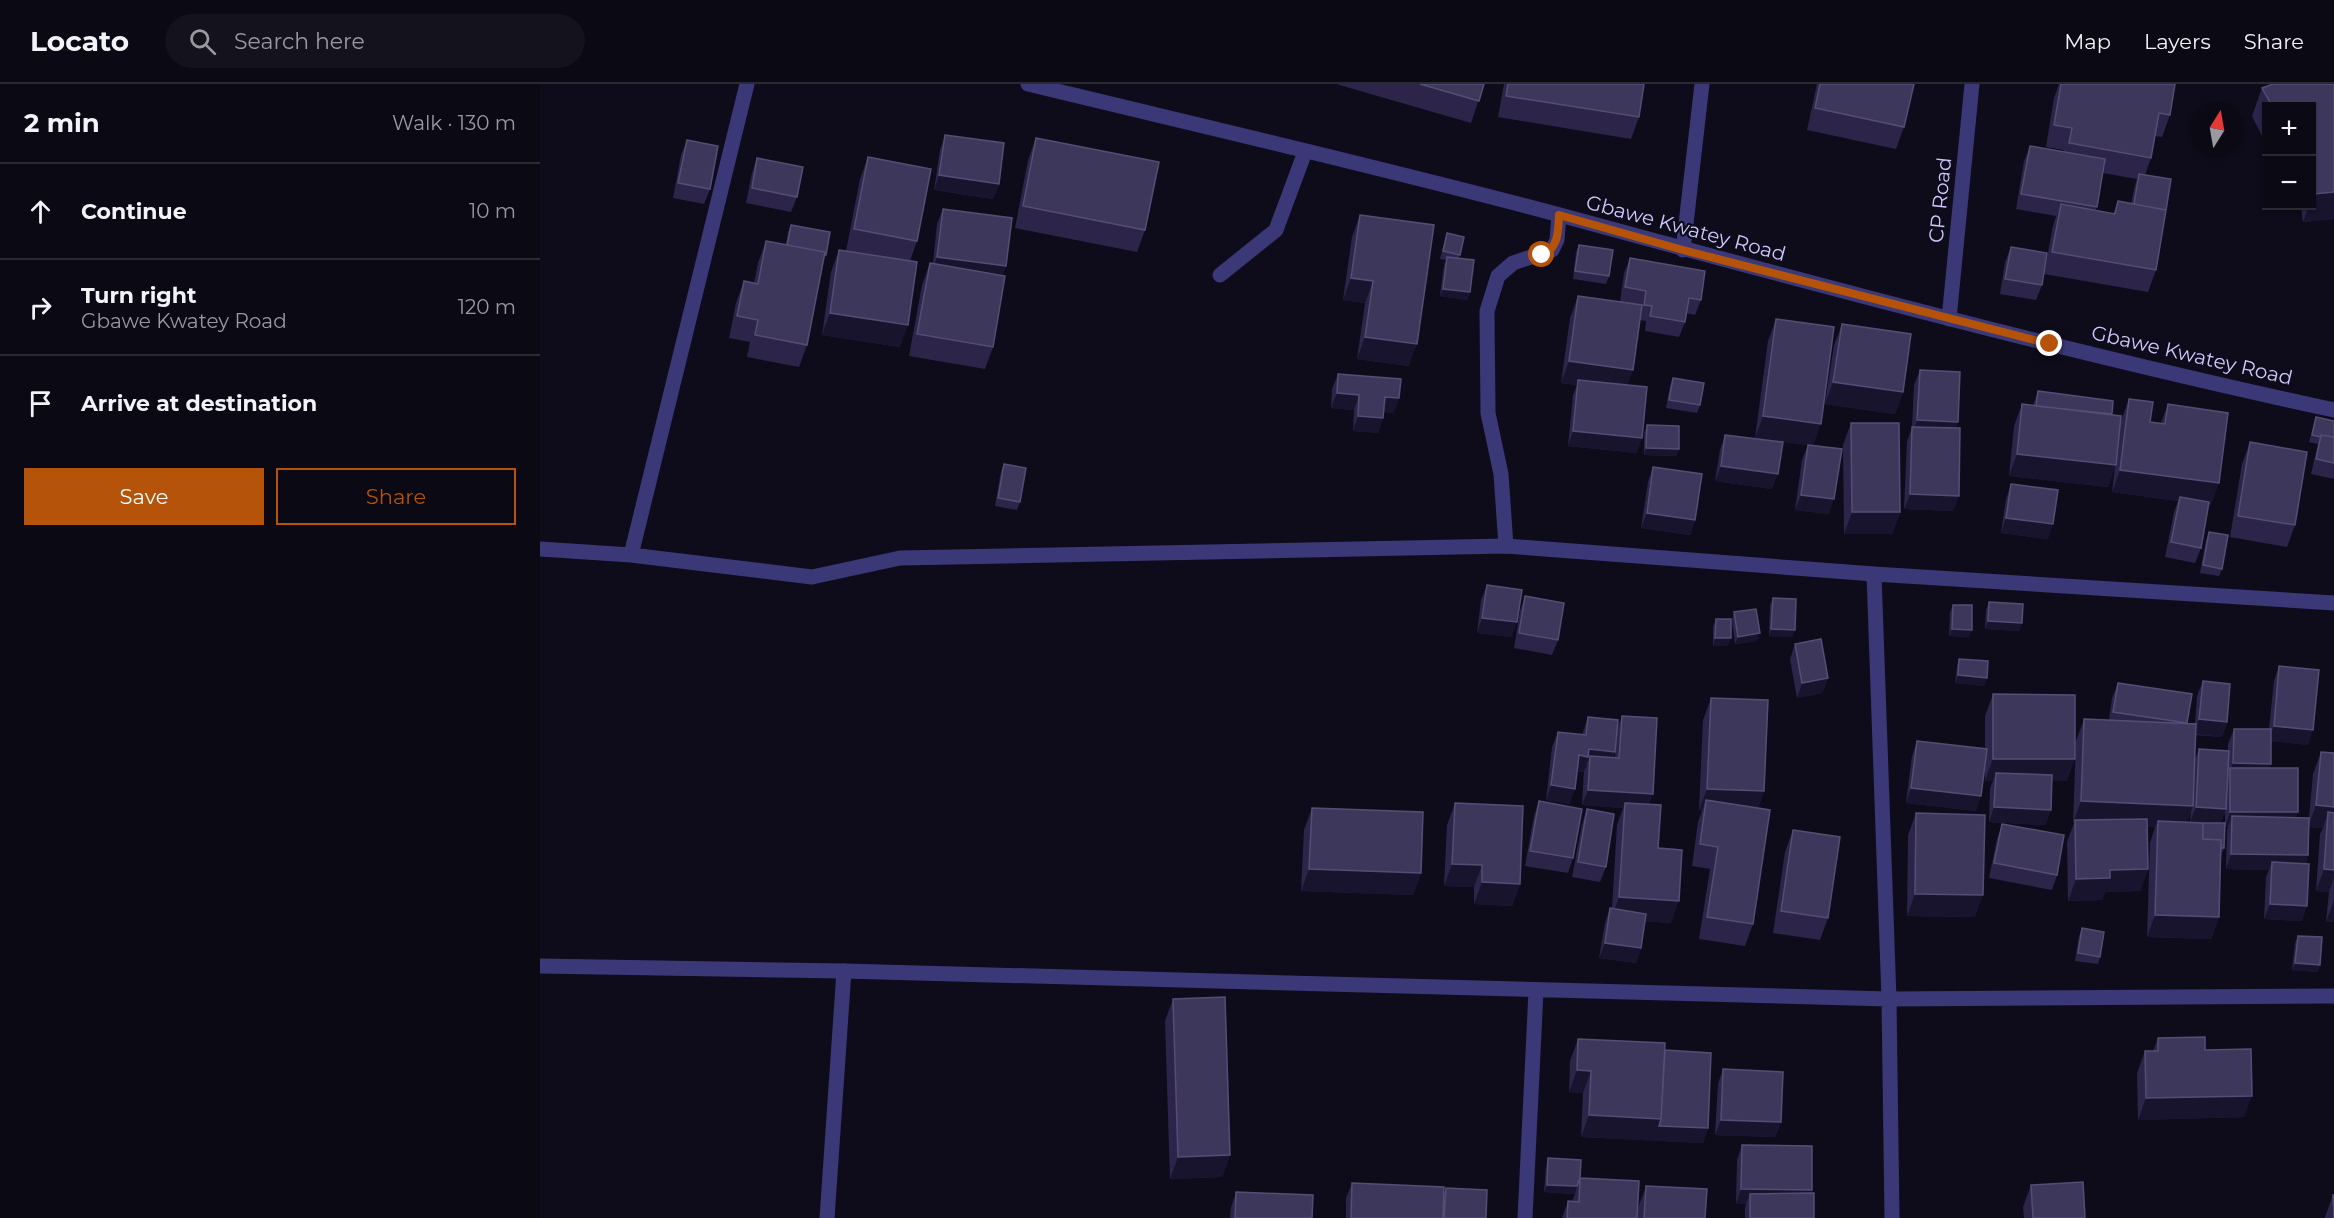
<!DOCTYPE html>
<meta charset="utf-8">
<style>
body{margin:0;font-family:Montserrat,sans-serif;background:#13121d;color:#f1f3f6}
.controls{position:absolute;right:18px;top:18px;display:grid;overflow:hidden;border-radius:0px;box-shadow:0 2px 4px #0004}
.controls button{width:54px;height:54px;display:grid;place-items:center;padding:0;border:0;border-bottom:2px solid #2a2a34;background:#0a0914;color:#f1f3f6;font:30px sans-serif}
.compass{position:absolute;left:1650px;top:18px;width:54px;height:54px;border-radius:50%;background:#0a0914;box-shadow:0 2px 4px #0004;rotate:11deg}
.stop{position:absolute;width:18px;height:18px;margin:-14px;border:4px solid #b45309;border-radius:50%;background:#fff}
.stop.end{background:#b45309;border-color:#fff;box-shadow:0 2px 6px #0008}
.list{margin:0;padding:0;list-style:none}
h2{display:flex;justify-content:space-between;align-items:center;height:78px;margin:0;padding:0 24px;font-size:26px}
h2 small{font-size:20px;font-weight:400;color:#999aa0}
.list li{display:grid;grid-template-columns:39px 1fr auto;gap:18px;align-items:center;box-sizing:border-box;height:96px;padding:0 24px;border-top:2px solid #2a2a34}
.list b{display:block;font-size:22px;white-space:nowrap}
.list p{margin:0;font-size:20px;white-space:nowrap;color:#999aa0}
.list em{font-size:20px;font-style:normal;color:#999aa0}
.actions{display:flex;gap:12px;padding:18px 24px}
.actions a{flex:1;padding:14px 0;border:2px solid #b45309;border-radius:0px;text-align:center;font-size:21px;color:#b45309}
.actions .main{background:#b45309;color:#fff}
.icon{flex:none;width:33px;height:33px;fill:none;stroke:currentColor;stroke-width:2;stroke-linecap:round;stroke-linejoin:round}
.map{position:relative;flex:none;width:1794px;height:1134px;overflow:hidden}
header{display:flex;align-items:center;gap:36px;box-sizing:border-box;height:84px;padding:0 30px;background:#0a0914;border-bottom:2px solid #2a2a34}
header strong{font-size:28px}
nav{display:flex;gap:33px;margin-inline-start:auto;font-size:21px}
.search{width:420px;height:54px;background:#13121d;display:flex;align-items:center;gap:15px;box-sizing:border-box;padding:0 21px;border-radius:33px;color:#999aa0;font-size:22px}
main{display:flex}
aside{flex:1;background:#0a0914}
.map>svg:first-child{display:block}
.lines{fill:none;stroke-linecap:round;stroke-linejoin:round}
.service{stroke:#3b3878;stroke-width:15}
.minor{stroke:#3b3878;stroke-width:15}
.tertiary{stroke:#3b3878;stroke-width:15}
.wall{fill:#2c2549;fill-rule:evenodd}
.shaded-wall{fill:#19142e}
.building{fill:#3e375c;stroke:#544e75;stroke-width:1.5}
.route{stroke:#b45309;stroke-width:8}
.labels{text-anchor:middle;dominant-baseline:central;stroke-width:4.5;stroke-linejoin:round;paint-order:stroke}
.street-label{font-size:20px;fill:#cec8fd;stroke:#0e0c1b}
</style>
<header>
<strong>Locato</strong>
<div class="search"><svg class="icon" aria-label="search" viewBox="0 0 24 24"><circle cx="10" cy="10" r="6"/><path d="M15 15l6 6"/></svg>Search here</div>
<nav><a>Map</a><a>Layers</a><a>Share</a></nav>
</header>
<main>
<aside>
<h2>2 min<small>Walk · 130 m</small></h2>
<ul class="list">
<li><svg class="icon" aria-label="ahead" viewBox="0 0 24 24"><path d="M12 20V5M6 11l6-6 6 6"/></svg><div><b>Continue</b></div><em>10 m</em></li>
<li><svg class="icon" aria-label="right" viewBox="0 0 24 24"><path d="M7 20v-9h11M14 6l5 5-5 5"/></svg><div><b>Turn right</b><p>Gbawe Kwatey Road</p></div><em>120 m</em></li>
<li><svg class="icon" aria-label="arrive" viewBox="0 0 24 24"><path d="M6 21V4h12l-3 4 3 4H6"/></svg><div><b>Arrive at destination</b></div></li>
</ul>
<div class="actions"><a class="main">Save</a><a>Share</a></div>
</aside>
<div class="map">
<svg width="1794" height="1134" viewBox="0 0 1794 1134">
<rect width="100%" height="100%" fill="#0e0c1b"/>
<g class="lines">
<!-- service -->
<path class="service" d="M680,191L736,146L765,68
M966,462L961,390L948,329L947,227L958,192L973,179L1012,166L1017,156L1019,131
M287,1134L304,887"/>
<!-- minor -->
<path class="minor" d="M1143,166L1162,0
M1409,235L1432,0
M0,465L91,471L272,493L360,474L966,462L1334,490L1794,519
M91,471L207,0
M1334,490L1349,915L1352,1134
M0,882L304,887L1349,915L1794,912
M985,1134L996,907"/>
<!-- tertiary -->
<path class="tertiary" d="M488,0C666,43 844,84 1020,131C1277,201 1534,270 1794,326"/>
</g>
<!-- wall -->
<path class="wall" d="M796,0H944L931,39Z
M964,0H1104L1099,33L1091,55L958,33Z
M1277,0H1374L1364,43L1356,65L1267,46Z
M1519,0H1635L1630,31L1622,53L1615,52L1611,74L1605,91L1616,186L1608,208L1504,190L1513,142L1516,132L1476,125L1484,77L1490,62L1523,68L1524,66L1506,63L1514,14ZM1563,89L1597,95L1594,105L1591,120L1578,117L1573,130L1556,126Z
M1794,0V135L1763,138L1761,122H1772V22H1726V60L1712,32L1722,4Z
M405,51L459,100L453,115L394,106L400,66Z
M496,54L605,146L597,168L475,144L488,76Z
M147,56L170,105L164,120L133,114L141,71Z
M328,73L377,157L370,177L360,263L282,251L291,188L299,166L316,169L306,167L320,95Z
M217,74L257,113L251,128L206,119L212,89Z
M403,125L466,182L462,192L453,263L445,285L369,272L382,201L390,179H393L397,140Z
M820,131L869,282L817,275L825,219L803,216L812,153Z
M251,141L286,171L283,177L267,261L259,283L207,273L210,258L189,254L196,219L204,197L214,199L218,179L226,157L246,161L248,148Z
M907,149L920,171L918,175L930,208L927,216L900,212L904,181L906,176L900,175Z
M1039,161L1069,192L1066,200L1033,195L1036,168Z
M1471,163L1502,201L1496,216L1460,210L1465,178Z
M1090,174L1161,216L1155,231L1146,229L1145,238L1139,253L1105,247L1106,237L1100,236L1093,286L1087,301L1097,369L1028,362L1033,311L1037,301L1021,299L1030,234L1038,212L1080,218L1084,189Z
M1236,235L1273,361L1289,430L1255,426L1262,376L1268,361L1215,354L1228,257Z
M1302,240L1363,308L1355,330L1285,320L1294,261Z
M1380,286L1415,344L1413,427L1364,425L1367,358L1372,343L1374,301Z
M798,290L854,329L844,328L838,349L813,347L814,326L791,324L792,305Z
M1133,294L1160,321L1157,329L1126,324L1130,302Z
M1498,307L1572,330L1581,337L1589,315L1610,338L1621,339L1628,320L1671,421H1669L1661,464L1655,479L1625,473L1634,428L1638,417L1572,408L1575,383L1568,403L1469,392L1474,342L1482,320L1493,321Z
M1776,333L1794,337V395L1771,390L1778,360L1769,358Z
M1311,339L1360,428L1352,450H1304L1303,361Z
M1107,341L1139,365L1136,372L1104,371V349Z
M1185,351L1232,405L1175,397L1180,366Z
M1710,358L1755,441L1747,463L1690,453L1702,380Z
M464,380L480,418L477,426L455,422L461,387Z
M1113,383L1155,436L1150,451L1101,444L1108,398Z
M1471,400L1508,455L1461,449L1466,415Z
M1669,448L1682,485L1679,492L1660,489L1666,456Z
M947,501L972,553L937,549L941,516Z
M985,512L1018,556L1012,571L974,564L980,527Z
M1233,514L1255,546L1252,553L1229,552L1230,521Z
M1449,518L1482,539L1479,547L1445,545L1446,526Z
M1413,521L1429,553L1409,552L1410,528Z
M1194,528L1217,557L1195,560L1192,536Z
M1176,535L1188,562H1173V543Z
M1255,560L1288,594L1282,609L1257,614L1250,575Z
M1419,575L1444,602L1415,599L1417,582Z
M1739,582L1768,661L1731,657V680L1729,684L1756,734H1769L1773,690L1781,668L1794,669V838H1786L1789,808L1776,807L1780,750L1783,744L1769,743L1762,837L1724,835L1726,793L1729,786L1686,785L1687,747L1688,743H1685V728L1680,739L1684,764L1681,772L1679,833L1671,855L1607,853L1610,759L1615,743L1607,742L1608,785L1600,807L1565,808L1562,816L1528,817L1527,758L1534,739H1533L1536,657L1544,635L1569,636L1572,614L1578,599L1647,639L1655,640L1657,612L1663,597L1687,638L1682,653L1655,651L1654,678L1659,665L1688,667V660L1694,645H1729L1734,597ZM1651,727L1650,738H1647Z
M1453,610L1527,697H1512L1511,726L1505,741L1449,738L1450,704L1453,697H1445V677L1436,727L1366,719L1372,672L1377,657L1445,665V632Z
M1171,614L1224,707L1218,724L1213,840L1205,862L1159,855L1170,785L1152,782L1158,738L1162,727L1159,726L1163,636Z
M1082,632L1109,721L1118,764L1131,839L1105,837L1101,864L1096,879L1059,874L1065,839L1070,824L1072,825L1077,741L1083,724L1042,721L1044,687L1047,681H1046L1043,688L1037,687L1035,705L1029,720L1006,716L1012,663L1018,648L1042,651L1048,633L1077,645ZM1076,655L1075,674H1073L1075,668Z
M999,717L1033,774L1028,789L985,782L994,732Z
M915,719L980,800L972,822L934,820V803L904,802L907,741Z
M772,724L881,789L873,811L761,807L764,746Z
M1047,725L1066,783L1060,798L1032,793L1042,740Z
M1376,729L1435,833L1367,832L1368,751Z
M1462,740L1517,791L1512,806L1449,794L1457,755Z
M1253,746L1288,834L1280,856L1233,849L1245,768Z
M1542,844L1560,873L1558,880L1535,877L1539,852Z
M1758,852L1780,881L1777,888L1752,886L1755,859Z
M633,915L690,1071L682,1093L630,1095L625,937Z
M1618,954L1665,966L1704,1033L1598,1036L1597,989L1605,967H1613Z
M1038,955L1125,966L1168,1044L1163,1059L1041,1053L1043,1009L1029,1008L1030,977Z
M1183,985L1241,1038L1235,1053L1175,1051L1178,1000Z
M1202,1061L1271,1109L1274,1134H1205V1125L1206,1120H1196L1197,1076Z
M1008,1074L1040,1094L1097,1134H1022L1028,1117H1032L1035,1110L1004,1108L1006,1082Z
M812,1099L903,1111L906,1104L946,1134H806V1114Z
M1491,1101L1545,1134H1484L1483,1123Z
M1106,1102L1165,1134H1097L1098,1124Z
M696,1108L772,1134H690L691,1123Z
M1793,1111L1794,1134H1785V1133Z"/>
<!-- shaded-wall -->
<path class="shaded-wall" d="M399,91L459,100L453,115L394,106Z
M1794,108V135L1763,138L1769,122H1772V116L1774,110Z
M397,173L466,182L460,197L392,188Z
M811,194L833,197L825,219L803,216Z
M903,205L930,208L927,216L900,212Z
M290,229L368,241L360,263L282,251Z
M825,253L877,260L869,282L817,275Z
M1029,277L1093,286L1085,308L1038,296L1037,301L1021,299Z
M1293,298L1363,308L1355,330L1285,320Z
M797,309L819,311L814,326L791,324Z
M845,313L859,314L854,329L840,328Z
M818,332L843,334L838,349L813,347Z
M1223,332L1281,340L1273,362L1215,354Z
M1377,336L1418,338L1412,353L1372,351Z
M1033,347L1102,354L1097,369L1028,362Z
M1106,364L1139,365L1136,372L1104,371Z
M1477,370L1576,381L1568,403L1469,392Z
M1181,382L1238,390L1232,405L1175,397Z
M1580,386L1679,399L1671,421L1639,417L1640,413L1638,417L1572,408Z
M1370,410L1419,412L1413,427L1364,425Z
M1261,411L1294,415L1289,430L1255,426Z
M1312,428H1360L1352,450H1304Z
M1107,429L1155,436L1150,451L1101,444Z
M1466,434L1513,440L1508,455L1461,449Z
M942,534L977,538L972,553L937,549Z
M1448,537L1482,539L1479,547L1445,545Z
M1231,545L1255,546L1252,553L1229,552Z
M1412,545L1432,546L1429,553L1409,552Z
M1220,549L1217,557L1195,560L1198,553Z
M1175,554H1191L1188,562H1173Z
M1418,591L1447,594L1444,602L1415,599Z
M1288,594L1282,609L1257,614L1262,599Z
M1659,635L1687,638L1682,653L1654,650Z
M1734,642L1773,646L1768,661L1728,657Z
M1049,665L1075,668L1069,683L1050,672L1043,688L1033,686L1039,671Z
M1453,675H1535L1527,697H1455L1456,689L1453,697H1445Z
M1693,679L1731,680L1725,695L1690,686Z
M1011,701L1035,705L1029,720L1006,716Z
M1371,704L1441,712L1436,727L1366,719Z
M1167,705L1224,707L1216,729L1166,716L1162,727L1159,726Z
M1048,706L1113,710L1107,725L1085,719L1083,724L1042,721Z
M1541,717L1653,722L1645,744L1618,737L1615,743L1535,739V736L1534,739H1533Z
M1776,721L1794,723V745L1788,728L1783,744L1768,743Z
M1454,723L1511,726L1505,741L1449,738Z
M1656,723L1686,725L1680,740L1650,738Z
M1690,728H1758L1752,743L1692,732L1688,743H1685Z
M1691,770L1768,771L1763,786L1732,778L1729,786L1686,785Z
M912,780L942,781L934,803L904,802Z
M769,785L881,789L873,811L761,807Z
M1608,785L1600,807L1565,808L1562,816L1528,817L1536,795L1570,786Z
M1784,785L1794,786V793L1789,808L1776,807Z
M942,798L980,800L972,822L934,820Z
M1375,810L1443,811L1435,833L1367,832Z
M1079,813L1139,817L1131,839L1071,835Z
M1794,816V838H1786Z
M1730,820L1767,822L1762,837L1724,835Z
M1615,831L1679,833L1671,855L1607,853Z
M1065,859L1101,864L1096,879L1059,874Z
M1755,879L1780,881L1777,888L1752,886Z
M1037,986L1051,987L1043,1009L1029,1008Z
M1712,1012L1704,1033L1598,1036L1606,1014Z
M1049,1031L1121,1035L1168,1044L1163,1059L1041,1053Z
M1181,1036L1241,1038L1235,1053L1175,1051Z
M690,1071L682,1093L630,1095L638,1073Z
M1007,1101L1037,1102L1035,1110L1004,1108Z
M1201,1105L1272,1106L1267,1121L1210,1110L1206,1120H1196Z"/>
<!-- building -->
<path class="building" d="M880,0H944L939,17Z
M968,0H1104L1099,33L966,12Z
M1280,0H1374L1364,43L1275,24Z
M1521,0H1635L1630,31L1619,29L1611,74L1529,59L1532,44L1514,41Z
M1733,0H1794V108L1774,110L1772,96V22H1732L1722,4Z
M405,51L464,59L459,100L399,91Z
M496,54L619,78L605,146L483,122Z
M147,56L178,62L170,105L138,99Z
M1490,62L1565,75L1557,123L1481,110Z
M328,73L391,85L377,157L314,145Z
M217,74L263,83L257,113L212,104Z
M1599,90L1631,95L1626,126L1594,120Z
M1578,117L1626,126L1616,186L1512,168L1521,120L1575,130Z
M403,125L472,134L466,182L397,173Z
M820,131L894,141L877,260L825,253L833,197L811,194Z
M251,141L290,148L286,171H285V168L247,161Z
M907,149L924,153L920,171L903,167Z
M226,157L285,168L267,261L215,251L218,236L197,232L204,197L218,200Z
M1039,161L1073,166L1069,192L1035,187Z
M1471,163L1507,169L1502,201L1465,195Z
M299,166L377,178L368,241L290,229Z
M907,173L934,176L930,208L903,205Z
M1090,174L1165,187L1161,216L1149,214L1145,238L1110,232L1112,222L1104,221L1106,207L1085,203Z
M390,179L465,192L453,263L377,250Z
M1038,212L1102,221L1093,286L1029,277Z
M1236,235L1294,243L1281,340L1223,332Z
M1302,240L1371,250L1363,308L1293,298Z
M1380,286L1420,288L1418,338L1377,336Z
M798,290L861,295L859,314L845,313L843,334L818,332L819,311L797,309Z
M1133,294L1164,299L1160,321L1129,316Z
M1038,296L1107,303L1102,354L1033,347Z
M1498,307L1573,317L1572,330L1496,322Z
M1589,315L1613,318L1610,338L1625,340L1628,320L1688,329L1679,399L1580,386Z
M1482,320L1581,332L1576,381L1477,370Z
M1776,333L1794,337V353L1781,351V353L1772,351Z
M1311,339H1359L1360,428H1312Z
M1107,341L1139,342V365L1106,364Z
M1372,343L1420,344L1419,412L1370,410Z
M1185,351L1243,358L1238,390L1181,382Z
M1781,351L1794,353V379L1776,375Z
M1710,358L1767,368L1755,441L1698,432Z
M1268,361L1302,365L1294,415L1261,411Z
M464,380L486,384L480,418L458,414Z
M1113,383L1162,390L1155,436L1107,429Z
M1471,400L1518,406L1513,440L1466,434Z
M1640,413L1669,418L1661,464L1631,458Z
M1669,448L1688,451L1682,485L1663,481Z
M947,501L982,506L977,538L942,534Z
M985,512L1024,519L1018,556L979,549Z
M1233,514L1256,515L1255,546L1231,545Z
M1449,518L1483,520L1482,539L1448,537Z
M1413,521H1432V546L1412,545Z
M1216,525L1220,549L1198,553L1194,528Z
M1176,535H1191V554H1175Z
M1281,555L1288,594L1262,599L1255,560Z
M1419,575L1448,577L1447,594L1418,591Z
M1739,582L1779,586L1773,646L1734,642Z
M1663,597L1690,600L1687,638L1659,635Z
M1578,599L1652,610L1647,639L1573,628Z
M1453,610L1535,611V675H1453Z
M1171,614L1228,616L1224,707L1167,705Z
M1082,632L1117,634L1113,710L1048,706L1050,672L1079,674Z
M1048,633L1078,636L1075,668L1049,665L1048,673L1039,671L1035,705L1011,701L1018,648L1046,651Z
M1544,635L1656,640L1653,722L1541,717Z
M1694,645H1731V680L1693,679Z
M1377,657L1447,665L1441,712L1371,704Z
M1659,665L1689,667L1686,725L1656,723Z
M1781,668L1794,669V723L1776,721Z
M1690,684H1758V728H1690Z
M1456,689L1512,691L1511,726L1454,723Z
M1166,716L1230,726L1213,840L1167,833L1178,763L1160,760Z
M999,717L1042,725L1033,774L990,767Z
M915,719L983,722L980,800L942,798V781L912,780Z
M1085,719L1121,721L1118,764L1142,766L1139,817L1079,813Z
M772,724L883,728L881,789L769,785Z
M1047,725L1074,730L1066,783L1038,778Z
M1788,728L1794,729V786L1784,785Z
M1376,729L1445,731L1443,811L1375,810Z
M1692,732L1769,734L1768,771L1691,770Z
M1607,735L1608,785L1570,786V794L1536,795L1535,736Z
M1618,737L1663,739V755L1681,756L1679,833L1615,831Z
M1663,739H1685L1684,764H1681V756L1663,755Z
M1462,740L1524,751L1517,791L1454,779Z
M1253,746L1300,753L1288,834L1241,827Z
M1732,778L1769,780L1767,822L1730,820Z
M1070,824L1106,830L1101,864L1065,859Z
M1542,844L1564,848L1560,873L1538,869Z
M1758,852L1782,853L1780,881L1755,879Z
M685,913L690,1071L638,1073L633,915Z
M1665,953V966L1711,965L1712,1012L1606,1014L1605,967H1618V954Z
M1038,955L1125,959L1121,1035L1049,1031L1051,987L1037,986Z
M1125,966L1171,969L1168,1044L1119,1042L1121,1035Z
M1183,985L1243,988L1241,1038L1181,1036Z
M1202,1061L1272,1062V1106L1201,1105Z
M1008,1074L1041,1076L1040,1094L1037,1102L1007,1101Z
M1040,1094L1099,1097L1097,1134H1027L1028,1117L1039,1118Z
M1543,1098L1545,1134H1493L1491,1101Z
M812,1099L904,1103L903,1134H811Z
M1106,1102L1167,1105L1165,1134H1104Z
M906,1104L947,1106L946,1134H904Z
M696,1108L773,1111L772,1134H695Z
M1274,1109V1134H1210V1110Z
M1793,1111H1794V1134Z"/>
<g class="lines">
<!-- route -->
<path class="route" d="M1002,171C1019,163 1018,148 1019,131L1143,166L1510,260"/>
</g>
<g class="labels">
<!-- street labels -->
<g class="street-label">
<text transform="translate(1400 116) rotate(-84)">CP Road</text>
<text transform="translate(1146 144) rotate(15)">Gbawe Kwatey Road</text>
<text transform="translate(1652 271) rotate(13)">Gbawe Kwatey Road</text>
</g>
</g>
</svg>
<div class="controls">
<button>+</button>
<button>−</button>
</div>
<svg class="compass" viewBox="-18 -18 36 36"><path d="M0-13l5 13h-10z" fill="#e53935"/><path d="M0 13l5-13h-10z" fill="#999aa0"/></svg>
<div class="stop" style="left:1002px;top:171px"></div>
<div class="stop end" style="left:1510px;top:260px"></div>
</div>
</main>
